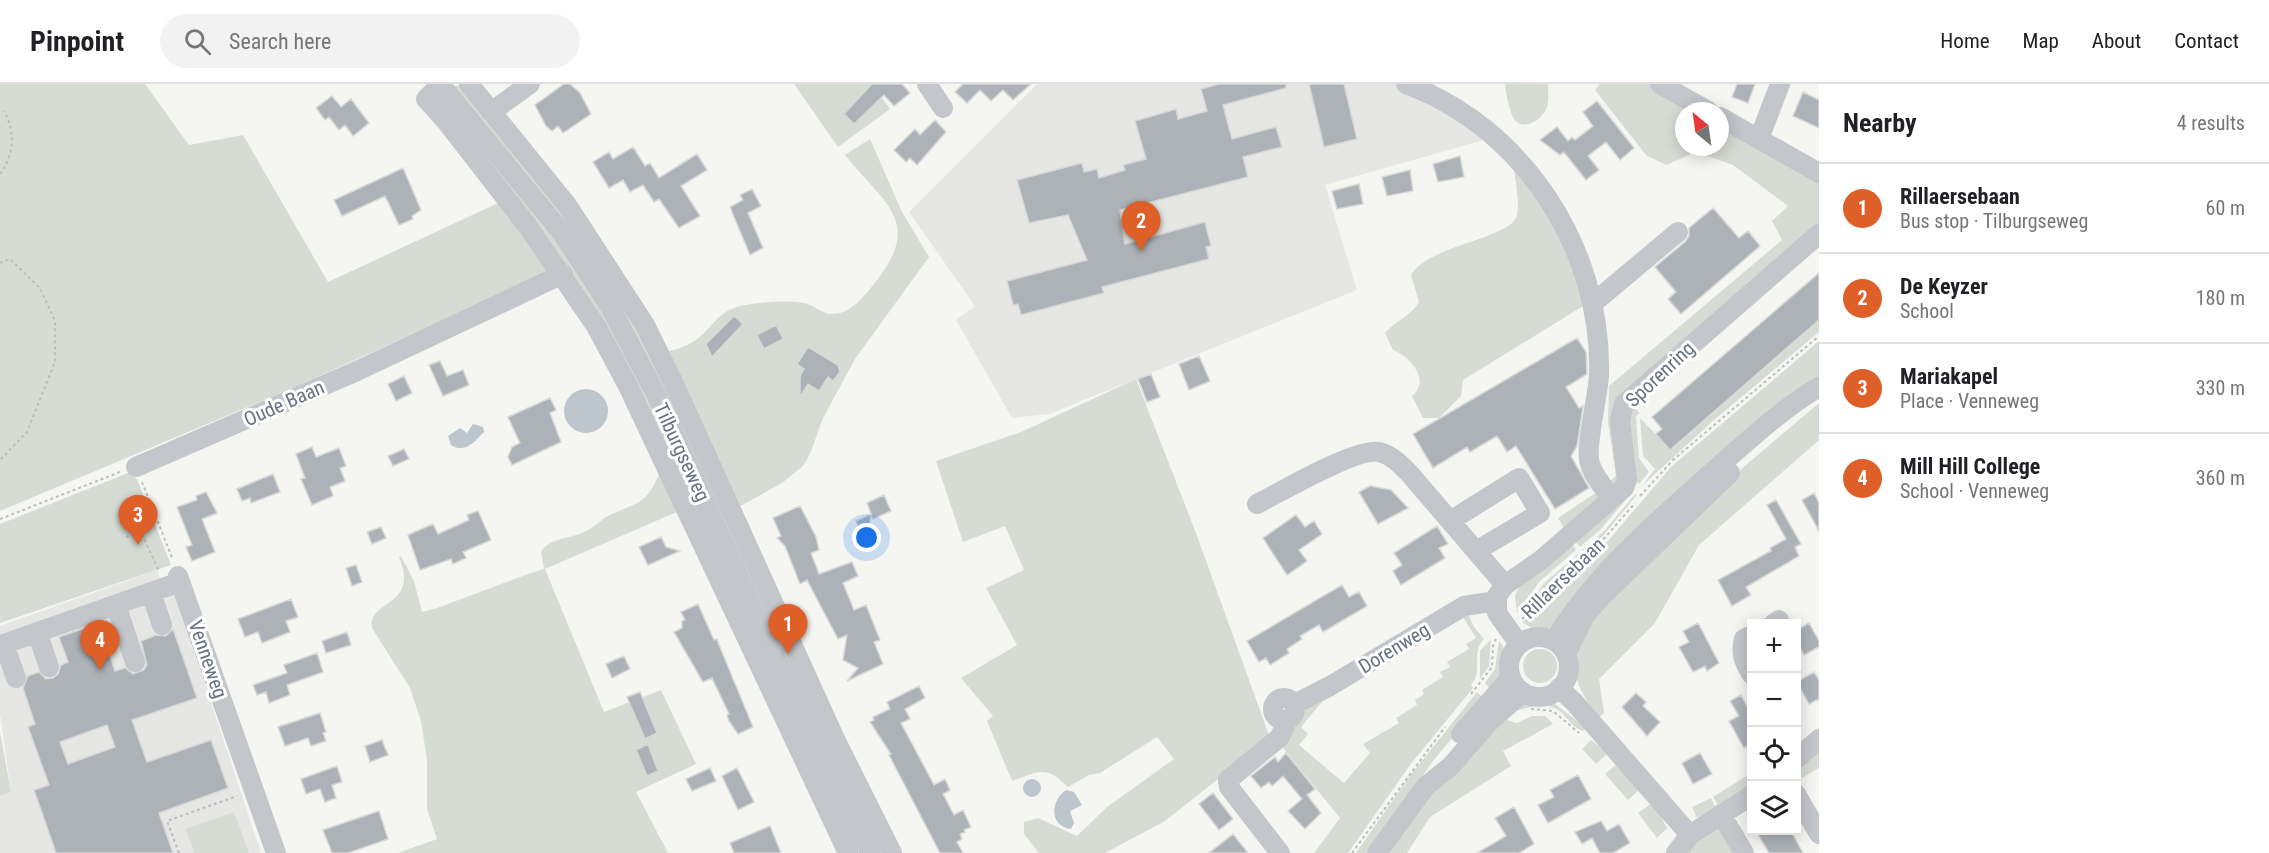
<!DOCTYPE html>
<meta charset="utf-8">
<style>
body{margin:0;font-family:"Roboto Condensed",sans-serif;background:#f2f2f2;color:#202124}
.controls{position:absolute;right:18px;bottom:18px;display:grid;overflow:hidden;border-radius:0px;box-shadow:0 3px 15px #0003}
.controls button{width:54px;height:54px;display:grid;place-items:center;padding:0;border:0;border-bottom:2px solid #e0e0e0;background:#fff;color:#202124;font:30px sans-serif}
.compass{position:absolute;left:1675px;top:18px;width:54px;height:54px;border-radius:50%;background:#fff;box-shadow:0 3px 15px #0003;rotate:331deg}
.you{position:absolute;left:867px;top:454px;width:21px;height:21px;margin:-15px;border:4px solid #fff;border-radius:50%;background:#1a73e8;box-shadow:0 0 0 9px #1a73e833}
.badge{display:grid;place-items:center;width:39px;height:39px;border-radius:50%;background:#df5f29;color:#fff;font-size:20px;font-weight:700}
.pin{position:absolute;translate:-50% -50px;filter:drop-shadow(0 2px 3px #0008)}
.pin::after{content:'';position:absolute;top:32px;width:21px;height:18px;background:inherit;clip-path:polygon(0 0,100% 0,50% 100%)}
.list{margin:0;padding:0;list-style:none}
h2{display:flex;justify-content:space-between;align-items:center;height:78px;margin:0;padding:0 24px;font-size:26px}
h2 small{font-size:20px;font-weight:400;color:#757577}
.list li{display:grid;grid-template-columns:39px 1fr auto;gap:18px;align-items:center;box-sizing:border-box;height:90px;padding:0 24px;border-top:2px solid #e0e0e0}
.list b{display:block;font-size:22px;white-space:nowrap}
.list p{margin:0;font-size:20px;white-space:nowrap;color:#757577}
.list em{font-size:20px;font-style:normal;color:#757577}
.icon{flex:none;width:33px;height:33px;fill:none;stroke:currentColor;stroke-width:2;stroke-linecap:round;stroke-linejoin:round}
.map{position:relative;flex:none;width:1819px;height:769px;overflow:hidden}
header{display:flex;align-items:center;gap:36px;box-sizing:border-box;height:84px;padding:0 30px;background:#fff;border-bottom:2px solid #e0e0e0}
header strong{font-size:28px}
nav{display:flex;gap:33px;margin-inline-start:auto;font-size:21px}
.search{width:420px;height:54px;background:#f2f2f2;display:flex;align-items:center;gap:15px;box-sizing:border-box;padding:0 21px;border-radius:33px;color:#757577;font-size:22px}
main{display:flex}
aside{flex:1;background:#fff}
.map>svg:first-child{display:block}
.built{fill:#e6e7e5}
.green{fill:#d6dcd3}
.water{fill:#bcc6cc}
.building{fill:#acb2b8;stroke:#d7d7d5;stroke-width:1.5;fill-rule:evenodd}
.lines{fill:none;stroke-linecap:round;stroke-linejoin:round}
.path{stroke:#bbbdbf;stroke-width:2;stroke-dasharray:3 3;stroke-linecap:butt}
.minor{stroke:#c3c6ca;stroke-width:20}
.labels{text-anchor:middle;dominant-baseline:central;stroke-width:6;stroke-linejoin:round;paint-order:stroke}
.street-label{font-size:20px;fill:#657382;stroke:#fff}
</style>
<header>
<strong>Pinpoint</strong>
<div class="search"><svg class="icon" aria-label="search" viewBox="0 0 24 24"><circle cx="10" cy="10" r="6"/><path d="M15 15l6 6"/></svg>Search here</div>
<nav><a>Home</a><a>Map</a><a>About</a><a>Contact</a></nav>
</header>
<main>
<div class="map">
<svg width="1819" height="769" viewBox="0 0 1819 769">
<rect width="100%" height="100%" fill="#f5f6f2"/>
<!-- built -->
<path class="built" d="M1037,0H1419L1484,56L1325,101L1357,206L1049,330L1012,334L956,236L975,222L909,128Z
M157,486L160,494L170,495L261,769H0V712L11,708L0,630V542Z"/>
<!-- green -->
<path class="green" d="M0,0H145L189,61L243,51L328,198L498,119L550,188L293,304L0,427Z
M794,0H872L890,25L838,63Z
M1506,0H1548C1548,8 1549,16 1547,23C1543,34 1528,46 1517,38C1510,33 1507,12 1505,3Z
M1600,0H1649L1697,27H1684V63H1720V40L1819,95V142L1624,310L1620,392L1614,404L1607,400L1616,392L1608,338L1609,302L1782,156L1772,137L1788,122L1733,81L1696,68L1666,81L1646,71L1595,6Z
M462,1L546,106L647,262L780,553L777,555L677,337L454,2Z
M441,13L575,180L630,277L771,582L636,302L439,25Z
M870,55L902,128L929,173L855,275L823,334L810,370L803,382L782,399L735,425L667,268C677,265 688,262 697,255C713,243 717,228 740,222C759,218 784,216 804,219C814,221 822,231 834,230C850,229 864,213 873,201C925,138 885,121 845,71Z
M1514,84C1547,123 1576,172 1583,222L1463,296L1461,312L1439,334H1423L1412,312C1431,296 1410,272 1393,266L1385,249C1395,237 1411,232 1419,218L1411,191C1429,160 1512,155 1517,131C1520,116 1515,99 1514,84Z
M1819,237V248L1714,336L1642,402L1655,385L1643,372L1640,334L1671,366Z
M1819,257V297L1554,543L1535,546L1522,538L1584,485L1671,383Z
M1136,295L1196,449L1270,654L1165,737L1105,769H1039L1024,750V738L1038,734L1077,752L1107,723L1174,675L1157,653L1100,689L1089,691L1068,703C1045,680 1038,688 1012,697L987,637L993,632L961,594L1017,561L986,504L1024,486L1005,442L963,458L936,377L1021,348Z
M1819,319V356L1699,461L1655,539L1599,595L1604,629L1598,634C1573,595 1569,589 1583,543L1733,392Z
M1629,323H1634L1640,329L1636,332L1639,374L1649,388L1639,400L1636,397L1626,340Z
M660,387L679,427L545,485L604,628L661,606L696,680L636,708L668,769H398L437,755L427,725V676L421,637L410,604L372,544C367,515 420,524 399,473L401,472L414,497L422,528L437,524L528,490L544,485L541,468C549,454 568,455 582,449C593,445 600,436 610,431C638,418 648,420 660,387Z
M128,389L137,395L171,481L0,539V440Z
M1600,406L1601,413L1565,446L1558,434Z
M1633,407L1601,445L1580,463L1574,456Z
M1636,409V412L1587,471L1582,466L1604,447Z
M1571,459L1576,466L1540,497L1517,529L1515,512L1519,503Z
M1579,469L1584,474L1525,528L1543,500Z
M1467,528L1474,543L1484,555C1470,570 1484,586 1471,601L1473,604L1410,681L1348,769H1314L1340,734L1279,659L1302,628L1326,613L1301,643L1308,650L1299,661L1344,699L1370,669L1363,660L1399,639L1396,634L1417,621L1415,616L1424,610L1422,606L1443,593L1440,588L1450,583L1447,578L1469,565L1466,560L1476,554L1461,530Z
M1491,555L1489,582L1480,595V567Z
M1499,557C1514,573 1501,592 1491,606L1485,599L1495,585Z
M1523 582a17 17 0 1 1 34 0a17 17 0 1 1-34 0Z
M1477,608L1484,615L1433,677L1367,769H1356L1409,693Z
M1526,616L1555,620L1586,644L1583,647C1574,644 1570,638 1564,631C1549,615 1530,623 1513,628Z
M1532,632H1545L1553,640L1503,667L1511,682L1430,733L1407,769H1386L1418,723L1504,635L1517,639Z
M0,648L11,708L0,712Z
M1591,656L1608,669L1596,680L1582,665Z
M1819,665V684L1802,694L1797,685Z
M1617,680L1640,705L1628,716L1605,690Z
M1751,689V702L1719,723L1713,713Z
M1711,714L1716,724L1697,734L1692,723Z
M1652,719L1664,733L1662,735L1667,744L1657,754L1638,729Z
M234,728L249,769H195L185,745Z
M1718,741L1739,769H1689L1693,760Z"/>
<!-- water -->
<path class="water" d="M564 327a22 22 0 1 1 44 0a22 22 0 1 1-44 0Z
M473,340L483,343L484,348C474,358 465,370 451,361L448,352L460,344L467,349Z
M1023 704a9 9 0 1 1 18 0a9 9 0 1 1-18 0Z
M1066,706L1074,708L1082,721L1070,727L1074,739L1071,745C1048,742 1051,716 1066,706Z"/>
<!-- building -->
<path class="building" d="M564,0H570L580,9L591,30L563,49L558,42L552,47L546,42L535,21Z
M872,0H902L910,9L894,22L884,11L854,40L844,30Z
M963,0H1031L1013,16L1003,6L991,17L980,6L967,19L955,8Z
M1219,0H1286V4L1223,21L1232,55L1276,43L1282,63L1243,73L1248,93L1120,126L1125,160L1205,138L1211,162L1206,163L1209,175L1102,203L1104,209L1021,231L1018,220L1013,221L1007,197L1087,176L1068,131L1029,139L1017,96L1082,79L1084,88L1097,85L1099,94L1125,86L1123,81L1146,75L1135,37L1176,25L1178,35L1207,27L1201,5Z
M1309,0H1344L1357,55L1324,63Z
M1737,0H1755L1748,19L1732,13Z
M1803,8L1819,16V44L1793,32Z
M332,12L341,23L351,15L369,39L353,52L345,41L339,46L329,33L325,36L316,24Z
M1597,17L1634,64L1620,76L1606,58L1588,72L1599,86L1586,96L1564,68L1560,71L1540,56L1557,43L1568,57L1572,53L1575,56L1593,42L1583,28Z
M935,36L946,48L917,81L910,74L906,78L894,66L915,45L920,51Z
M633,63L645,82L650,79L659,94L697,70L707,86L681,102L700,132L679,144L659,115L654,118L643,101L630,108L623,96L609,104L593,78L609,68L613,75Z
M1460,72L1464,93L1438,98L1433,80Z
M403,84L421,126L412,132L413,135L399,141L385,112L342,132L334,116Z
M1410,86L1413,107L1387,112L1382,93Z
M1359,100L1363,120L1337,125L1332,107Z
M752,105L761,122L748,129L763,164L750,171L730,123L743,116L740,111Z
M1713,124L1739,154L1748,147L1760,162L1681,230L1668,215L1676,208L1655,183L1686,157L1689,152V144Z
M1819,189V236L1670,366L1656,350L1662,345L1652,333Z
M734,232L743,240L712,273L706,260Z
M776,241L783,255L764,265L757,251Z
M1577,254L1586,268L1587,290L1566,303L1579,324L1583,322L1577,362L1571,372L1589,404L1555,425L1516,362L1507,368L1497,352L1470,368L1467,363L1433,384L1413,350Z
M808,263L838,281L840,288L833,297L828,293L819,307L808,300L800,313V292L804,285L797,280Z
M1199,272L1210,297L1189,306L1179,280Z
M440,277L447,292L463,286L469,301L443,312L429,281Z
M1151,290L1160,313L1147,318L1138,295Z
M404,292L412,309L396,317L388,300Z
M550,314L556,326L550,329L561,358L512,381L508,373L512,363L520,359L508,333Z
M312,363L316,373L339,364L346,382L340,384L345,397L330,403L333,412L312,421L301,395L305,394L296,370Z
M404,365L409,375L393,382L388,372Z
M273,390L280,408L251,419L250,414L242,417L237,405Z
M1370,402L1391,406L1408,424L1378,440L1359,408Z
M206,408L217,429L202,435L215,468L192,477L186,463L192,461L177,423L197,416L196,412Z
M1814,409L1819,419V447L1802,416Z
M884,411L891,427L873,435L867,419Z
M1776,416L1801,460L1795,463L1799,472L1746,503L1751,511L1732,522L1718,496L1771,467L1770,464L1786,455L1767,421Z
M800,422L816,453L819,466L811,469L819,490L852,478L858,492L843,499L854,526L866,521L880,556L874,558L883,580L847,597L858,584L843,576L847,551L838,555L807,496L800,500L785,462L777,454L781,452L773,434Z
M478,427L491,456L463,468L466,474L453,480L451,475L420,486L408,451L433,440L438,450L469,436L467,431Z
M871,430L869,444L860,448L856,437Z
M1296,431L1305,443L1314,437L1322,450L1299,466L1307,477L1287,491L1263,454Z
M1437,442L1448,460L1439,464L1445,474L1401,501L1393,487L1402,481L1394,469Z
M381,443L386,454L372,460L367,448Z
M661,453L666,463L680,467L648,481L639,463Z
M356,481L362,498L352,502L346,484Z
M1342,501L1349,513L1359,508L1367,522L1323,548L1319,541L1300,552L1302,555L1287,565L1289,569L1270,581L1266,574L1259,578L1247,557Z
M291,515L298,533L286,537L290,548L262,559L258,548L245,553L238,535Z
M698,520L714,556L717,555L719,561L753,643L738,650L729,637L727,631L729,630L712,594L703,598L674,548L682,544V537L685,536L681,528Z
M99,539L115,587L125,584L133,590L144,586L147,581L141,557L156,551L166,552L173,545L197,614L132,636L147,678L211,656L228,704L159,729L173,769H56L34,706L49,701L28,643L35,640L23,604L28,592L39,588L46,595L53,594L58,590L61,581L68,578L59,553ZM107,641L115,663L68,680L60,658Z
M1698,539L1719,579L1707,587L1705,582L1693,588L1679,563L1689,558L1683,547Z
M1809,539L1819,557V563L1804,571L1797,558V546Z
M347,548L351,561L326,569L322,557Z
M317,569L323,588L287,601L290,611L269,619L266,608L257,611L253,601L287,589L284,581Z
M624,572L630,585L612,594L606,580Z
M1814,588L1819,596V615L1809,620L1797,598Z
M919,602L925,614L905,625L910,635L901,639L934,701L945,695L950,706L943,710L954,731L963,726L971,743L964,746L965,748L960,750L962,755L957,758L963,769H940L889,671L891,670L870,638L874,636L873,633L890,625L887,618Z
M640,608L657,649L645,655L627,613Z
M1636,609L1646,618L1643,622L1660,638L1647,652L1622,623Z
M1741,611L1749,626L1752,625V659L1744,664L1729,637L1739,632L1730,617Z
M320,629L326,648L323,649L326,657L311,662L308,654L285,662L278,643Z
M382,656L388,671L370,678L365,662Z
M648,660L658,687L647,692L636,666Z
M1286,669L1315,705L1307,711L1321,729L1305,745L1288,727L1302,715L1283,692L1272,702L1269,698L1261,704L1251,692L1275,673L1278,678Z
M1700,669L1712,690L1693,700L1682,679Z
M337,682L342,698L332,701L336,714L325,718L320,705L306,710L301,695Z
M710,684L716,697L692,707L686,695Z
M737,684L754,718L738,726L722,692Z
M1578,691L1591,715L1548,739L1538,721L1554,713L1550,706Z
M1213,709L1233,735L1219,746L1199,720Z
M1514,723L1534,760L1519,769H1477L1506,752L1495,734Z
M379,727L388,755L348,769H332L323,746Z
M1601,737L1607,747L1619,740L1630,759L1613,769H1600L1592,754L1582,760L1575,748Z
M770,742L781,769H734L730,759Z
M1756,747H1791L1803,769H1769Z
M1233,750L1248,769H1209Z"/>
<g class="lines">
<!-- path -->
<path class="path" d="M0,90C14,71 16,48 4,27
M0,179L10,175L40,204L55,237V278L27,348L0,376
M142,398L173,476
M1640,412L1673,376L1819,252
M0,435L120,388
M126,453L141,448L159,487
M1522,535L1576,487L1635,419
M1471,610L1492,583L1493,562L1496,555
M1531,625L1553,627L1579,649
M179,769L167,737L237,712
M1352,769L1445,643"/>
<!-- minor -->
<path class="minor" d="M440,0L563,150L609,221L656,310L776,574L870,769
M441,0L426,15L446,37L529,144L596,242L628,302L848,769
M469,0L567,121L645,241L674,300L835,655L892,769
M927,0L943,24
M1406,0C1523,43 1602,165 1599,289C1599,311 1584,363 1590,380C1594,393 1604,404 1612,414
M1660,0L1708,27
M491,28L530,0
M1720,33L1819,89
M1759,55L1780,0
M1592,220L1678,148
M136,383L357,287L563,190
M1257,420C1281,408 1357,363 1379,368C1392,371 1401,381 1409,389L1505,501
M1450,437L1519,394L1540,429L1476,467
M178,492L276,769
M151,509L162,541
M116,521L135,578
M1773,540L1779,536
M37,548L49,583
M1752,551L1744,555C1740,570 1744,578 1752,591
M1509 583a30 30 0 1 1 60 0a30 30 0 1 1-60 0Z
M1554,557C1595,489 1660,435 1719,382C1750,355 1783,324 1819,303
M1519,560L1497,529V512L1505,501L1541,476L1624,404L1627,396L1620,337L1624,320L1819,150
M1566,570L1585,531L1601,513L1730,389
M16,594L4,560L180,498
M1559,604L1574,618L1690,751
M1273 625a11 11 0 1 1 22 0a11 11 0 1 1-22 0Z
M1295,620L1330,602L1464,522L1496,517
M1461,650L1511,593
M1796,675L1819,655
M1796,710L1819,750
M1721,730L1744,769
M1280,769L1229,703L1228,696L1280,653L1287,637
M1377,769L1426,702L1451,682L1488,639L1523,608
M1676,769L1690,751L1752,711"/>
</g>
<g class="labels">
<!-- street labels -->
<g class="street-label">
<text transform="translate(1660 290) rotate(-43)">Sporenring</text>
<text transform="translate(284 319) rotate(-24)">Oude Baan</text>
<text transform="translate(682 368) rotate(65)">Tilburgseweg</text>
<text transform="translate(1563 494) rotate(-44)">Rillaersebaan</text>
<text transform="translate(1394 564) rotate(-31)">Dorenweg</text>
<text transform="translate(208 575) rotate(71)">Venneweg</text>
</g>
</g>
</svg>
<div class="controls">
<button>+</button>
<button>−</button>
<button><svg class="icon" aria-label="locate" viewBox="0 0 24 24"><circle cx="12" cy="12" r="6"/><path d="M12 2v4M12 18v4M2 12h4M18 12h4"/></svg></button>
<button><svg class="icon" aria-label="layers" viewBox="0 0 24 24"><path d="M12 4l9 5-9 5-9-5zM3 14l9 5 9-5"/></svg></button>
</div>
<svg class="compass" viewBox="-18 -18 36 36"><path d="M0-13l5 13h-10z" fill="#e53935"/><path d="M0 13l5-13h-10z" fill="#757577"/></svg>
<div class="you"></div>
<div class="pin badge" style="left:788px;top:570px">1</div>
<div class="pin badge" style="left:1141px;top:167px">2</div>
<div class="pin badge" style="left:138px;top:461px">3</div>
<div class="pin badge" style="left:100px;top:586px">4</div>
</div>
<aside>
<h2>Nearby<small>4 results</small></h2>
<ul class="list">
<li><span class="badge">1</span><div><b>Rillaersebaan</b><p>Bus stop · Tilburgseweg</p></div><em>60 m</em></li>
<li><span class="badge">2</span><div><b>De Keyzer</b><p>School</p></div><em>180 m</em></li>
<li><span class="badge">3</span><div><b>Mariakapel</b><p>Place · Venneweg</p></div><em>330 m</em></li>
<li><span class="badge">4</span><div><b>Mill Hill College</b><p>School · Venneweg</p></div><em>360 m</em></li>
</ul>
</aside>
</main>
